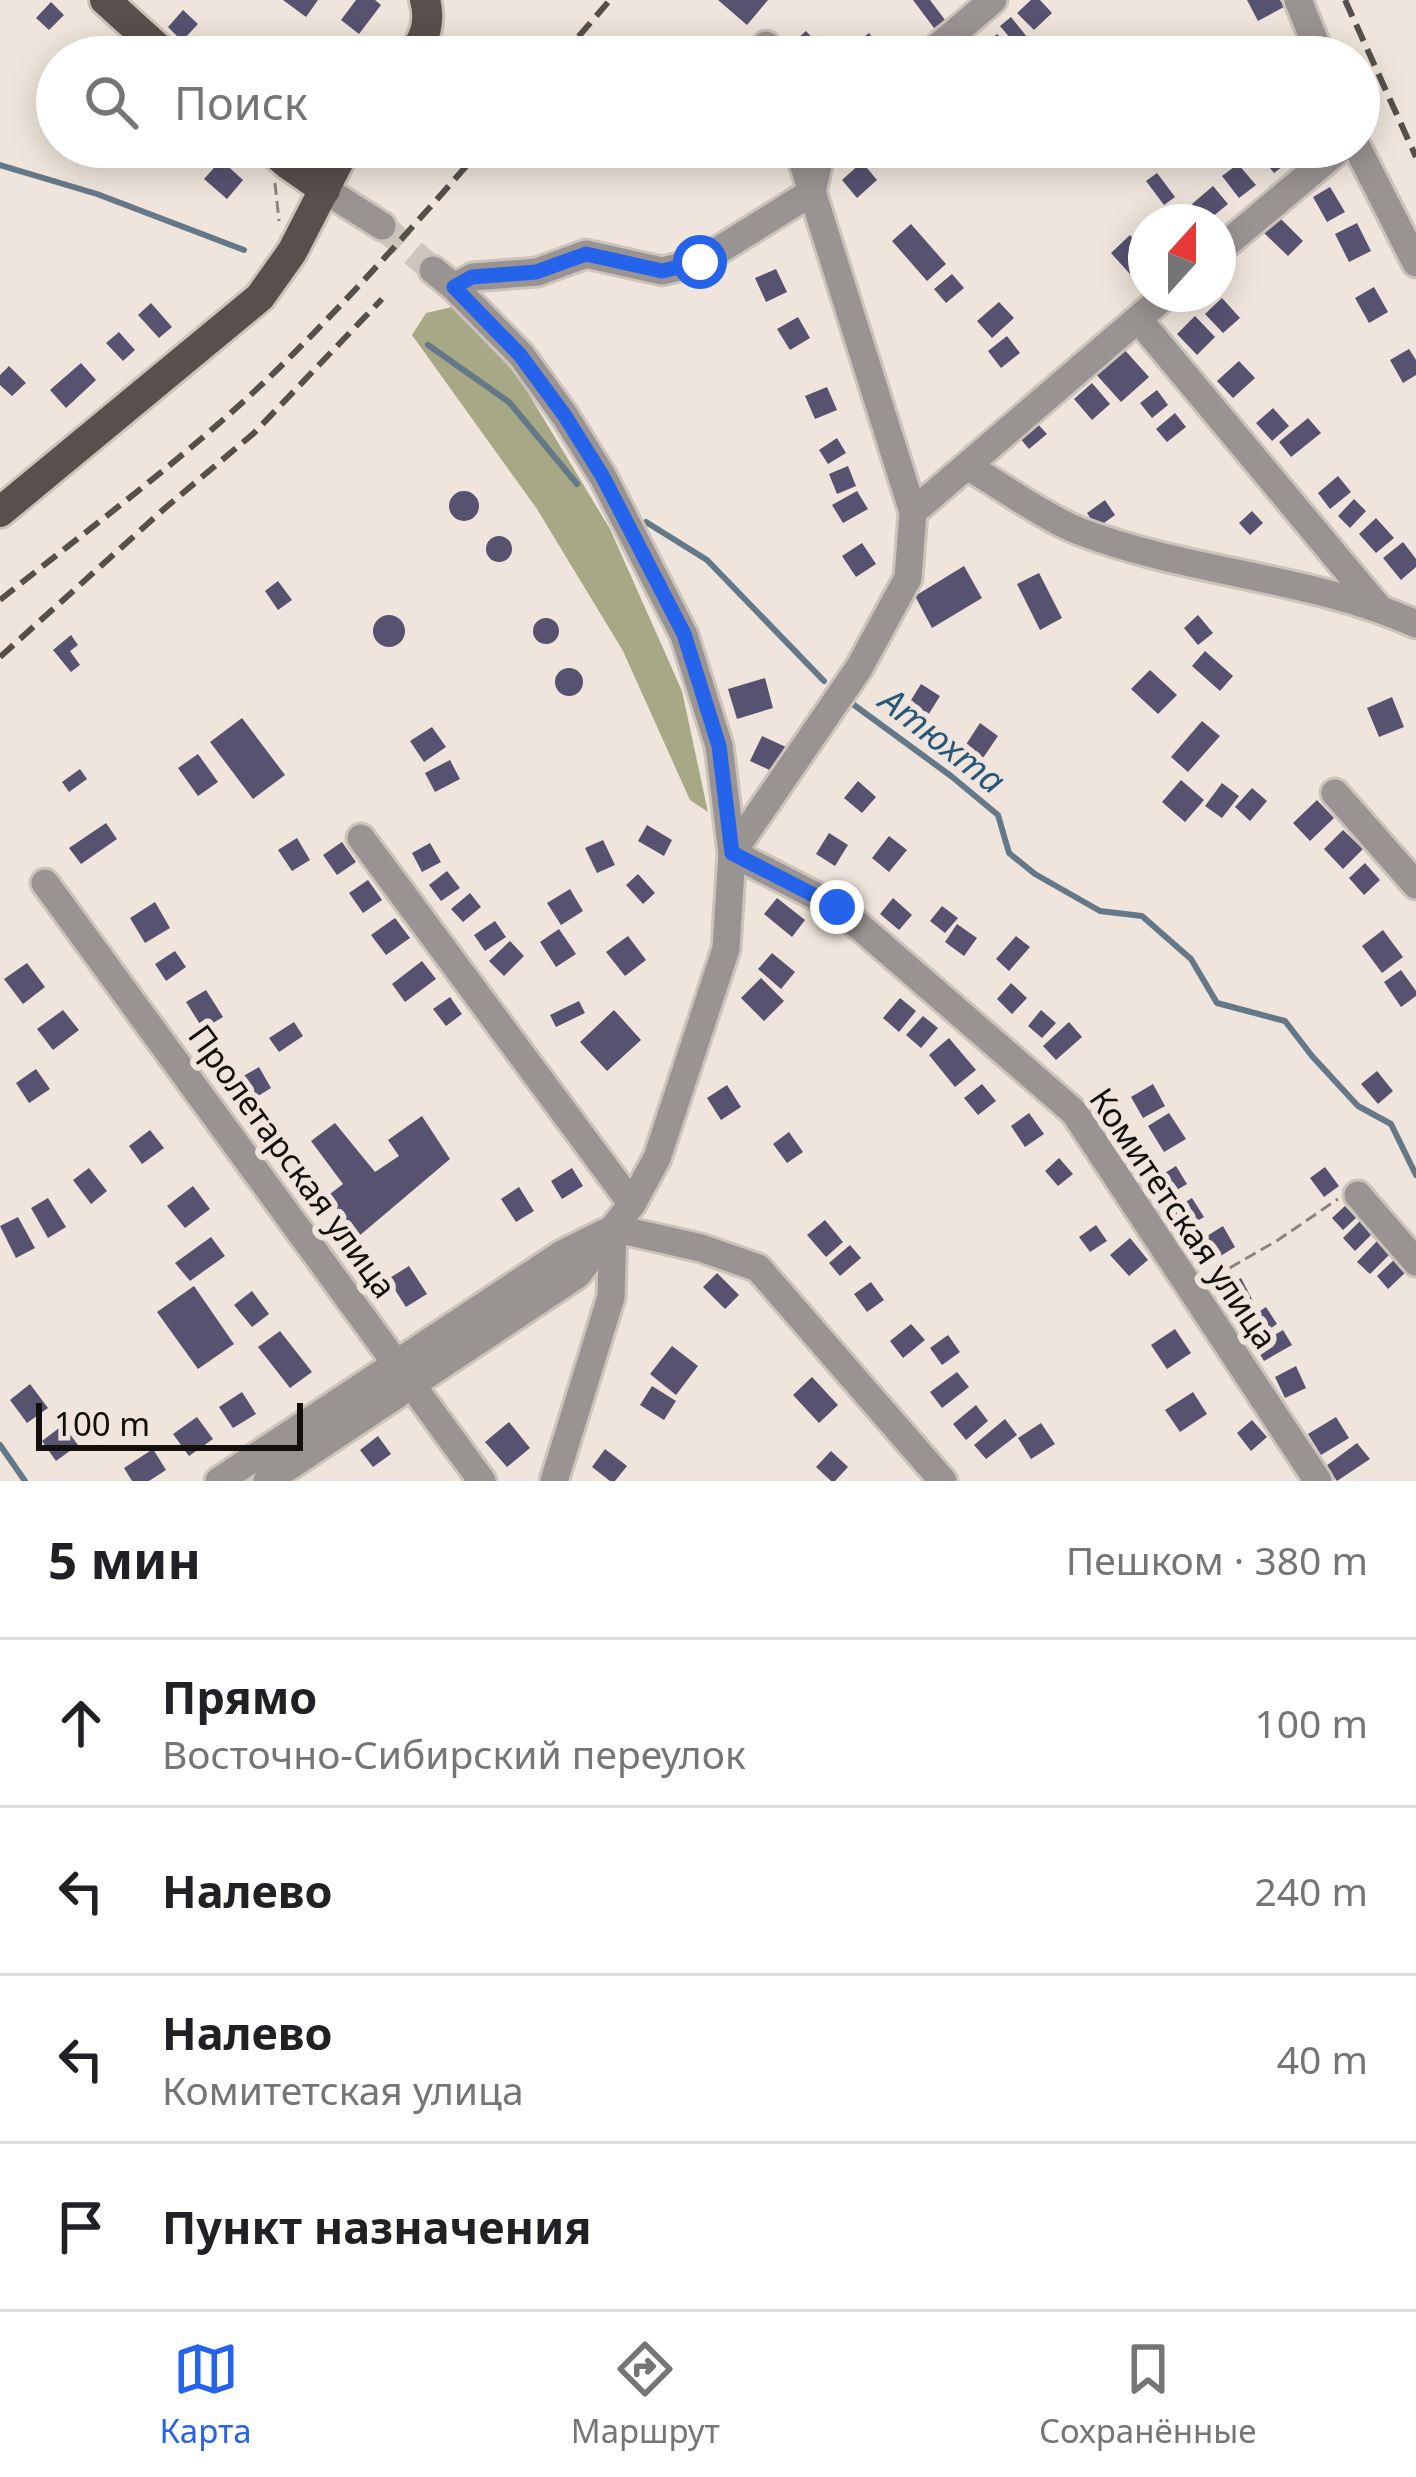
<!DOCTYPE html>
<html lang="ru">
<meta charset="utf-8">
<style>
body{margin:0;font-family:"Noto Sans",sans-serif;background:#f6f6f6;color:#202124}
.compass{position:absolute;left:1128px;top:204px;width:108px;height:108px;border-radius:50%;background:#fff;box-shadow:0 6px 30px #0003;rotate:21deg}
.scale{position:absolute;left:36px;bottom:30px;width:267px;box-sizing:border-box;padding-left:12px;border:6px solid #120f0c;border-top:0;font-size:33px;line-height:42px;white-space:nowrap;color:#120f0c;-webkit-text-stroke:9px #efe5dc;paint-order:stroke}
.stop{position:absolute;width:36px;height:36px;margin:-27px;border:9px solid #2563eb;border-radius:50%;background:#fff}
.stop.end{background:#2563eb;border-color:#fff;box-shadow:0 3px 12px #0008}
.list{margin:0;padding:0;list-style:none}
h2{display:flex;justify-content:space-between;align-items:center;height:156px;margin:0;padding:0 48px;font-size:51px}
h2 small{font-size:39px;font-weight:400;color:#757577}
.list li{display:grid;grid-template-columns:78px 1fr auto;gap:36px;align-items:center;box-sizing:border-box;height:168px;padding:0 48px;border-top:3px solid #e0e0e0}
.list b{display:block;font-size:45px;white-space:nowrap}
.list p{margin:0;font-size:39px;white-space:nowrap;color:#757577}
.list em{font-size:39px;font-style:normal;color:#757577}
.icon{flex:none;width:66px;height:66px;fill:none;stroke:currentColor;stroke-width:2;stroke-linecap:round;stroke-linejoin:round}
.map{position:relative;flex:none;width:1416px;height:1481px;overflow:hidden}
.search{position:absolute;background:#fff;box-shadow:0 6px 30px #0003;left:36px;right:36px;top:36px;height:132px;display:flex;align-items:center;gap:30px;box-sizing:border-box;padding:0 42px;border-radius:66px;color:#757577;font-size:45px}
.sheet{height:828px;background:#fff}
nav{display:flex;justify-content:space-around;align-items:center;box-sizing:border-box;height:168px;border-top:3px solid #e0e0e0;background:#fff;font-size:33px;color:#757577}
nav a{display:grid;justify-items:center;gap:6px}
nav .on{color:#2563eb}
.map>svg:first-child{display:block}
.forest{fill:#a6a886}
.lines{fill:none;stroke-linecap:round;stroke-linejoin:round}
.stream{stroke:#657888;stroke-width:6}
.building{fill:#575270}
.minor-tunnel{stroke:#cec5bd;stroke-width:27;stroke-dasharray:27 14;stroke-linecap:butt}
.minor-casing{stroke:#ccc3bb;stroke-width:33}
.major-casing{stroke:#ccc3bb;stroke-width:36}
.path{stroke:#8b847e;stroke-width:3;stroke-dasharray:12 6;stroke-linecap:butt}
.minor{stroke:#999392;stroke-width:27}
.major{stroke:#594f4d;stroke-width:30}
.rail{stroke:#56504c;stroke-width:6;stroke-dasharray:18 9;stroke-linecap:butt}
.route{stroke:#2563eb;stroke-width:15}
.labels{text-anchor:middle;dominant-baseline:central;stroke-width:12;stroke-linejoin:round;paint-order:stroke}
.street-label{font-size:33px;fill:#120f0c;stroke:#efe5dc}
.water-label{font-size:36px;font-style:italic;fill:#28577a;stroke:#efe5dc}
</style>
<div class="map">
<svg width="1416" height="1481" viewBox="0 0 1416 1481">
<rect width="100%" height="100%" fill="#efe5dc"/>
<!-- forest -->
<path class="forest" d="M452,307L518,376L610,529L682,691L708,812L690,800L623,651L537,509L412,335L426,313Z"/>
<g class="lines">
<!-- stream -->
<path class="stream" d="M0,165L97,194L244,250
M428,345L509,402L577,484
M646,522L707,560L824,681
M850,702L951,776L998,815L1009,853L1035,874L1100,911L1142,916L1191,959L1217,1003L1285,1021L1312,1056L1358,1106L1391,1124L1416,1175
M0,1445L25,1481"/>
</g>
<!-- building -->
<path class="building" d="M283,0H318L306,17Z
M356,0H375L381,5L359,34L341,20Z
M718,0H768L747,25Z
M913,0H930L945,20L934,28Z
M1031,0H1040L1052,13L1034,30L1017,13Z
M1247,0H1280L1284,7L1258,21Z
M51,2L64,15L49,30L36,18Z
M183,10L198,24L182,41L168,27Z
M1011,17L1027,37L1016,45L1000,26Z
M806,31L824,51L817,57H787L782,52Z
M869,33L888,57H857L850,48Z
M997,34L1014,51L1007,57H991L982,47Z
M87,39L102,53L98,57H70Z
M177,147H202L187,165L172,153Z
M1265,147H1279L1290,161L1274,173L1258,153Z
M221,160L243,180L227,199L204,179Z
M862,162L877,180L857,198L842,180Z
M1238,164L1256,185L1239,198L1222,176Z
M1157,173L1175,197L1164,205L1146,181Z
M1213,186L1228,204L1206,222L1192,204Z
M1330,187L1345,212L1327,222L1313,197Z
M1278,216L1303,241L1288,256L1263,232Z
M1357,223L1371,251L1349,262L1335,234Z
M911,224L946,264L927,281L892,241Z
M1130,235L1146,254V259L1130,274L1111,253Z
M776,269L787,292L766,302L755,278Z
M952,274L964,288L946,303L934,289Z
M1374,287L1388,312L1369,323L1355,298Z
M1222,298L1240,318L1223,333L1205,314Z
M999,302L1014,318L992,338L977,321Z
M151,303L172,327L159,338L138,315Z
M1195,316L1215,337L1197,355L1177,334Z
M798,317L810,338L790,350L777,329Z
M119,332L135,350L123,361L106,343Z
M1007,336L1020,353L1001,368L988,351Z
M1122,347L1149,377L1121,402L1094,372Z
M1409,349L1416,360V375L1403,383L1390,360Z
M1239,361L1255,378L1233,398L1217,381Z
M81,363L96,380L66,408L50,390Z
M9,366L26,383L12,396L0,385V375Z
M1092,383L1110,404L1092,420L1074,399Z
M827,387L837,410L815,419L805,396Z
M1157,390L1168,405L1152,418L1140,403Z
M1273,408L1289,426L1272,441L1256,423Z
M1175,413L1186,427L1167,442L1156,429Z
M1308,418L1321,433L1291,457L1279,442Z
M1036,422L1047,434L1029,449L1019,437Z
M837,438L846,453L828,464L819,450Z
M848,466L856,486L837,494L829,474Z
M1338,476L1351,492L1330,509L1318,493Z
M449 506a15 15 0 1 1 30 0a15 15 0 1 1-30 0Z
M857,491L868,509L843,523L832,505Z
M1354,499L1366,511L1350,528L1338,516Z
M1105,500L1115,515L1097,528L1087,513Z
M1252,511L1263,523L1250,535L1239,523Z
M1376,518L1394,538L1376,553L1359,534Z
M486 549a13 13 0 1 1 26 0a13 13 0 1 1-26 0Z
M1403,542L1416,559V567L1401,580L1383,558Z
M862,543L876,564L856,577L842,556Z
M964,566L982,598L932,628L915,596Z
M1039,573L1062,618L1040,630L1017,584Z
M278,581L292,600L278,610L265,591Z
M373 631a16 16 0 1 1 32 0a16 16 0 1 1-32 0Z
M1198,615L1213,633L1198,645L1184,628Z
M533 631a13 13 0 1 1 26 0a13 13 0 1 1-26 0Z
M71,635L78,645L70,651L80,665L71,672L53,650Z
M1205,651L1233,676L1220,691L1192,666Z
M555 682a14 14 0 1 1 28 0a14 14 0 1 1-28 0Z
M1150,670L1177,695L1158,714L1131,689Z
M765,678L773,708L737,719L728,689Z
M921,684L940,696L922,725L903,713Z
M1392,697L1404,727L1379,737L1367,708Z
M242,718L285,775L253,799L210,742Z
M1202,721L1220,736L1188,772L1171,757Z
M980,723L998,736L983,758L965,746Z
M432,727L446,747L424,762L410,741Z
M762,736L788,748L776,773L750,761Z
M198,754L218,782L198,796L178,768Z
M450,760L460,779L435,792L425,773Z
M80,769L87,779L69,792L62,782Z
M1181,780L1204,800L1185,822L1162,802Z
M858,781L876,797L862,813L844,798Z
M1222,783L1239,796L1222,818L1205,806Z
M1252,788L1267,801L1250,821L1235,807Z
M1317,800L1334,818L1310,841L1293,823Z
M106,823L117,839L81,864L69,848Z
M647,825L672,840L664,856L638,841Z
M1343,830L1363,849L1343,869L1324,849Z
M829,833L848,845L835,866L816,854Z
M889,836L907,850L889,872L872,858Z
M297,838L310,860L292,871L278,850Z
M603,840L615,865L597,873L585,848Z
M342,842L356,862L337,875L323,855Z
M430,843L441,862L422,872L412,853Z
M1365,863L1380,880L1364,895L1349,878Z
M447,871L460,888L441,901L429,885Z
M638,874L655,893L643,904L626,885Z
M368,880L382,900L363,913L349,893Z
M570,889L583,911L561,925L547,903Z
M470,893L481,907L463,922L451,909Z
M777,898L805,920L792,937L764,914Z
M893,898L912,915L899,930L880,914Z
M155,902L170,928L145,943L130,918Z
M942,906L958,918L945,933L930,921Z
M395,918L410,938L386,955L371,935Z
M495,921L506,937L485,951L474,935Z
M957,924L977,938L964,956L945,942Z
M559,929L576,954L556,967L540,942Z
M1383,930L1403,957L1382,973L1362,946Z
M628,936L646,960L625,976L606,952Z
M1016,936L1030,947L1009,971L996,959Z
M510,941L524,956L504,976L489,961Z
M175,951L186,967L166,981L155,964Z
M772,953L795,972L781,989L758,969Z
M422,961L436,979L405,1002L392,984Z
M27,963L45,987L23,1004L4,979Z
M1401,970L1416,991V996L1401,1007L1384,982Z
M761,978L784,1001L764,1021L741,998Z
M1011,983L1027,998L1012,1014L997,999Z
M206,990L223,1017L203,1029L186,1002Z
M450,997L462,1014L446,1026L433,1009Z
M900,998L916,1011L899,1032L883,1018Z
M579,1001L585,1013L556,1027L550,1015Z
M63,1010L79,1030L53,1050L37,1029Z
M614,1010L641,1040L607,1071L580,1042Z
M1041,1010L1056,1023L1042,1038L1028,1026Z
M923,1016L938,1028L921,1048L906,1035Z
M294,1022L303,1036L279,1052L269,1038Z
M1069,1022L1082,1037L1056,1060L1043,1046Z
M949,1038L976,1070L955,1087L929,1055Z
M259,1067L271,1088L253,1099L240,1078Z
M36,1069L50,1089L29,1103L16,1083Z
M1377,1071L1393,1091L1378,1104L1361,1084Z
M982,1084L996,1101L978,1115L964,1098Z
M1153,1084L1165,1106L1143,1118L1131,1097Z
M727,1085L741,1107L721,1120L707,1098Z
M1105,1085L1120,1102L1101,1119L1086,1101Z
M1029,1113L1044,1134L1025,1147L1011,1126Z
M1169,1113L1186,1139L1164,1152L1148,1126Z
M422,1116L450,1159L359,1236L326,1197L343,1184L311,1141L335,1123L375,1172L399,1156L388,1140Z
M150,1130L164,1148L142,1164L129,1146Z
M789,1132L803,1152L787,1163L773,1144Z
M1059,1158L1073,1174L1058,1186L1045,1171Z
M1176,1166L1187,1184L1163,1198L1152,1181Z
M1325,1167L1339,1186L1324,1197L1310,1178Z
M89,1168L107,1191L91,1204L73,1180Z
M572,1168L583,1186L562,1199L551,1181Z
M193,1186L210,1209L185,1228L167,1206Z
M519,1187L534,1211L516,1222L501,1199Z
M48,1198L66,1227L48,1238L31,1208Z
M1192,1198L1204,1217L1182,1230L1171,1211Z
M1345,1206L1356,1218L1343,1230L1332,1218Z
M18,1217L35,1248L16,1258L0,1226Z
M1362,1219L1375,1231L1355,1251L1343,1238Z
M825,1220L843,1242L826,1257L807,1235Z
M1096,1225L1107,1241L1090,1252L1079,1237Z
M1223,1226L1235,1247L1211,1262L1199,1241Z
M211,1237L225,1256L190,1281L175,1263Z
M1130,1238L1148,1260L1129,1276L1110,1255Z
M1378,1240L1392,1252L1370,1274L1357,1262Z
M850,1245L861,1258L840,1276L829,1263Z
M1396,1258L1408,1270L1388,1289L1377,1276Z
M409,1266L427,1294L406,1307L388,1279Z
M717,1273L739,1295L725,1309L703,1287Z
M1241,1278L1254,1303L1233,1315L1219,1290Z
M871,1282L884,1300L867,1312L854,1294Z
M194,1286L234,1344L198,1369L157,1312Z
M252,1291L269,1314L252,1327L234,1305Z
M1266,1307L1277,1324L1252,1341L1241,1324Z
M911,1324L925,1340L903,1358L890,1341Z
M1175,1329L1191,1353L1167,1369L1151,1345Z
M1283,1330L1292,1345L1264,1361L1255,1346Z
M280,1331L312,1372L290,1388L258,1347Z
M948,1335L960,1352L942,1365L930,1348Z
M672,1346L698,1366L676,1395L650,1374Z
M1296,1366L1306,1388L1285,1398L1275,1377Z
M957,1372L969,1387L942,1408L930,1392Z
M812,1377L838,1405L819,1423L793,1395Z
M30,1384L48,1408L27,1423L10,1400Z
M652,1386L676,1401L664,1420L640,1405Z
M242,1392L256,1414L233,1428L219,1407Z
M1193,1392L1207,1414L1180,1432L1165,1410Z
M976,1405L988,1421L966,1440L953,1424Z
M197,1417L213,1439L189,1456L173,1434Z
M1336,1417L1349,1438L1321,1455L1308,1434Z
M1005,1419L1017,1435L986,1459L974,1445Z
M1252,1420L1267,1437L1251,1451L1237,1433Z
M509,1422L530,1448L507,1467L485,1442Z
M1041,1423L1055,1444L1031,1459L1018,1438Z
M63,1425L78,1445L56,1461L42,1441Z
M378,1436L391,1454L373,1467L360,1450Z
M1357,1443L1370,1459L1337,1481L1326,1466Z
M153,1449L166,1470L149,1481H132L124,1468Z
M605,1449L627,1466L615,1481H610L592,1467Z
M831,1451L848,1467L835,1481H831L816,1467Z"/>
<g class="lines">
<!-- minor-tunnel -->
<path class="minor-tunnel" d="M382,226L433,270"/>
<defs>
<path id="minor" d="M1298,0L1321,57
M766,45L769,57
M926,57L993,0
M1357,147L1416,263
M325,190L382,226
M1218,251L1342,147
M454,287L473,277L537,272L586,254L662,271L700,262L812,192L822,147
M1138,319L1377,606
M967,466C1000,485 1044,517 1079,531C1187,573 1312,577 1416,624
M913,512L1167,294
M1335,793L1416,885
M361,838L632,1204
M732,853L837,907L1074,1112L1318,1481
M732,853L859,668L908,578L913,512L798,147
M45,883L482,1481
M1358,1195L1416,1262
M613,1228L701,1248L758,1268L943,1481
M219,1481L562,1254L604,1233
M267,1481L577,1275L632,1204L657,1158L726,949L732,853L719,746L684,635L603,477L565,416L521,355L454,287L433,270
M554,1481L611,1297L613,1228"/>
<path id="major" d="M105,0L168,57
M411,57C425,39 431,22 425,0
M268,147L289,165L325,190
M0,512L260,297L292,252L346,147"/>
</defs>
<!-- minor casing -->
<use href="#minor" class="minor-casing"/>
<!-- major casing -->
<use href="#major" class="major-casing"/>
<!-- path -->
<path class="path" d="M275,183L279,221
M1214,1277L1278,1240L1338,1199"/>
<!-- minor -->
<use href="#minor" class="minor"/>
<!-- major -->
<use href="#major" class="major"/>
<!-- rail -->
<path class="rail" d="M1345,0L1416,157
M561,57L610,0
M0,600C96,523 196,450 283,364C353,295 418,221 483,147
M0,657L164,509L254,433L382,299"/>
</g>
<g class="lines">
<!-- route -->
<path class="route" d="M700,262L662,271L586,254L536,272L472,277L454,287L520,355L565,416L603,477L684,634L719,746L732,853L837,907"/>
</g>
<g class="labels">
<!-- street labels -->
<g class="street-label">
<text transform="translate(293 1161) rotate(54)">Пролетарская улица</text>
<text transform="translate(1184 1218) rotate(56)">Комитетская улица</text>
</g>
<!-- water labels -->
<g class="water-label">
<text transform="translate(943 740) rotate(38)">Атюхта</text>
</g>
</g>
</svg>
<svg class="compass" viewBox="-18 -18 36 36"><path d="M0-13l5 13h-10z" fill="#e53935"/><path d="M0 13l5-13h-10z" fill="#757577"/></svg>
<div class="scale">100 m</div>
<div class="stop" style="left:700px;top:262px"></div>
<div class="stop end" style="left:837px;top:907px"></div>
<div class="search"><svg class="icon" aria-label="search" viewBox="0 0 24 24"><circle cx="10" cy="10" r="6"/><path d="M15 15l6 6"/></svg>Поиск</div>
</div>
<section class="sheet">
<h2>5 мин<small>Пешком · 380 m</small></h2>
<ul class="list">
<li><svg class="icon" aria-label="ahead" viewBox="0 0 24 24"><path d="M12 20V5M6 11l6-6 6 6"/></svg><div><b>Прямо</b><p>Восточно-Сибирский переулок</p></div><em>100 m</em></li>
<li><svg class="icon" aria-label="left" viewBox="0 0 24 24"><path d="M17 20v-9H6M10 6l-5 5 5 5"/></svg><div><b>Налево</b></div><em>240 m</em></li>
<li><svg class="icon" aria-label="left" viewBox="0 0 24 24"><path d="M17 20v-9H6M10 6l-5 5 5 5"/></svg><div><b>Налево</b><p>Комитетская улица</p></div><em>40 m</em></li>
<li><svg class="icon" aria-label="arrive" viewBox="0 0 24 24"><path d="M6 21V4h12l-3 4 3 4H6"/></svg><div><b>Пункт назначения</b></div></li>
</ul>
</section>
<nav>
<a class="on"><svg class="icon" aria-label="map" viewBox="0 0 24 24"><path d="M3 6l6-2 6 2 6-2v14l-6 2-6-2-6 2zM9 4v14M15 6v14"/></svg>Карта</a>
<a><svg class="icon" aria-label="directions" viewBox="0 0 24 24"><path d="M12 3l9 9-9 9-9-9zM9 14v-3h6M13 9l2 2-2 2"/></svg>Маршрут</a>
<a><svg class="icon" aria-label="saved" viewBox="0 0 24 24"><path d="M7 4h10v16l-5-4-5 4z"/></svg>Сохранённые</a>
</nav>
